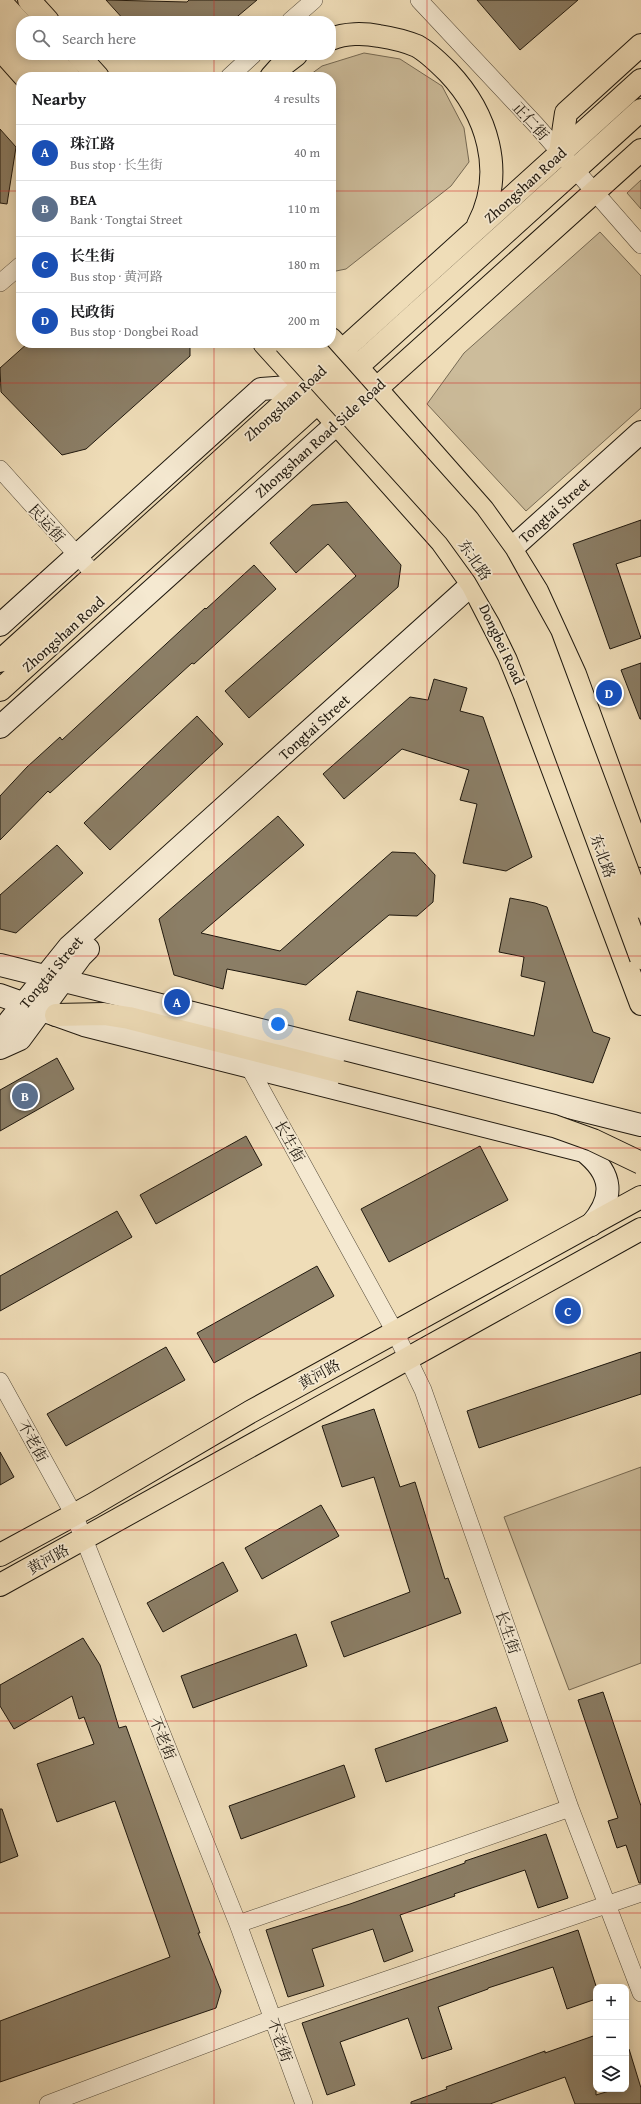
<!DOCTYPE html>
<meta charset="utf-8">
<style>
body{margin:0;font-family:"Gentium Book Plus","Noto Serif SC",serif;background:#f6f6f6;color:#202124}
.controls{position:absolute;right:12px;bottom:12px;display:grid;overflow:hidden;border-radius:8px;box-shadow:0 2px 10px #0003}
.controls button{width:36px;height:36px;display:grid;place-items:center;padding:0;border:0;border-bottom:1px solid #e0e0e0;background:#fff;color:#202124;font:20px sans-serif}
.you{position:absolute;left:278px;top:1024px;width:14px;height:14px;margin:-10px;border:3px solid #fff;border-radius:50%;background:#1a73e8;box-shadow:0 0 0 6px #1a73e833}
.badge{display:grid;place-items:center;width:26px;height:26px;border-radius:50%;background:#db2777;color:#fff;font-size:13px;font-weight:700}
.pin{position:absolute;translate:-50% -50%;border:2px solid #fff;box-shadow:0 1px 4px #0006}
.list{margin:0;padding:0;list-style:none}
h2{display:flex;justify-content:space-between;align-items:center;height:52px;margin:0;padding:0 16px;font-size:17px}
h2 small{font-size:13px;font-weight:400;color:#757577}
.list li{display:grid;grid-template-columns:26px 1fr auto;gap:12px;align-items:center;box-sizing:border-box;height:56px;padding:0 16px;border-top:1px solid #e0e0e0}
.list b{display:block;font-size:15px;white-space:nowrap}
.list p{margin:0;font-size:13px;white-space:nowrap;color:#757577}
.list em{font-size:13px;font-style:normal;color:#757577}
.icon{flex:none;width:22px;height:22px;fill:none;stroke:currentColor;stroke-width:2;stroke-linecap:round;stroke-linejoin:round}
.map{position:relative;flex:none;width:641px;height:2104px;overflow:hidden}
.search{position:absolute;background:#fff;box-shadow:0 2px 10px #0003;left:16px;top:16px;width:320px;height:44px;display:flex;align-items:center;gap:10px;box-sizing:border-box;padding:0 14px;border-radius:16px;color:#757577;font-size:15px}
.panel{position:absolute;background:#fff;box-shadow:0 2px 10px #0003;left:16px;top:72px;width:320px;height:276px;border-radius:16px}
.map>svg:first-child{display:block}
.green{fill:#ccbc9b;stroke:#766a54}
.building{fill:#8b7e66;stroke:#1f180e}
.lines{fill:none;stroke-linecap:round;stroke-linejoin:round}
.street-casing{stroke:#534938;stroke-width:18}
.secondary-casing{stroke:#1f180e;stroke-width:24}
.primary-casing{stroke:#1f180e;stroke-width:24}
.highway-casing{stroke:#1f180e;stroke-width:24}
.street{stroke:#f5e9d1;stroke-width:17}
.secondary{stroke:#f5e9d1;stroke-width:22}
.primary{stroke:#efddb8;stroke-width:22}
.highway{stroke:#efddb8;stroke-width:22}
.highway-bridge-casing{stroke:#1f180e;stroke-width:24;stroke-linecap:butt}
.highway-bridge{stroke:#efddb8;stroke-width:22}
.grid{fill:none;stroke:#d62828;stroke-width:1;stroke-opacity:0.55}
.labels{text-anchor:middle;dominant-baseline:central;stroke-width:3.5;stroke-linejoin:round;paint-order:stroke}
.street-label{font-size:15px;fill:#1f180e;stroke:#f5e9d1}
</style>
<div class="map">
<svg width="641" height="2104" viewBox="0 0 641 2104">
<rect width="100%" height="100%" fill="#efddb8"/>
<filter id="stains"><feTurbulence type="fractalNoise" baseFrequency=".005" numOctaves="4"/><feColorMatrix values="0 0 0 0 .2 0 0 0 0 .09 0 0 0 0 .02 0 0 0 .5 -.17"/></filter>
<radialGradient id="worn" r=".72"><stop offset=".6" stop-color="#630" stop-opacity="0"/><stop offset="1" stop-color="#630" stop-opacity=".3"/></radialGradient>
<!-- green -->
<path class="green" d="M364,53L400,59L442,86L464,128L469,162L451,186L346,269L331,272V77H307L322,66Z
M641,180V209L627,193Z
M600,232L641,276V408L526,511L427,404L464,353Z
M641,1467V1663L569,1690L504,1517Z"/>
<!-- building -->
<path class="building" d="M106,0L187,2L189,0H257L232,21H125Z
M477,0H578L520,50Z
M0,129L16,147L7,204L0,203Z
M28,343H190V356L86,449L62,455L1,392L0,368Z
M347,502L401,565L398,587L249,718L225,691L356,576L328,544L296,573L270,543L312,505Z
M641,520V556L616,564L641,638L610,649L573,544Z
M254,565L276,589L194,664L192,663L50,793L48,791L0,840V796L27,767L60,737L62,740L205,608L206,609Z
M641,663V719H640L621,670Z
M434,679L467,688L460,711L483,717L532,857L506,871L463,863L477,804L460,800L469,770L402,749L344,799L323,774L410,697L428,700Z
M197,716L223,744L110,850L84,823Z
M278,816L304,845L201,933L280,951L392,852L415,853L435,875L433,902L417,916L389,915L306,985L227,969L223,989L174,975L159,919Z
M57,845L83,873L16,933L0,929V895Z
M510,898L535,903L547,907L593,1032L610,1038L593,1083L349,1020L357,991L534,1036L545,982L521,976L524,957L499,952Z
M57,1058L74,1089L0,1131V1090Z
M246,1136L262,1165L156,1224L140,1195Z
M480,1146L508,1200L389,1262L361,1209Z
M117,1211L132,1237L0,1311V1276Z
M317,1266L334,1296L214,1363L197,1333Z
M166,1347L185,1380L66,1446L47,1414Z
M641,1352V1394L479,1448L467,1411Z
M374,1409L400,1487L415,1482L445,1579L448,1578L461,1613L344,1657L331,1622L410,1592L374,1477L342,1487L322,1426Z
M0,1452L14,1477L0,1485Z
M321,1505L339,1536L262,1579L245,1548Z
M223,1562L238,1591L163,1632L147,1603Z
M296,1634L307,1666L193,1708L181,1676Z
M83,1638L100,1665L119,1728L126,1726L200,1933H198L221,1991L216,2008L0,2082V2021L170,1957L115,1801L57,1822L37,1764L94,1744L84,1717L79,1719L72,1696L14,1729L0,1706V1685Z
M603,1692L641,1806V1883H639L626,1845L617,1848L608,1821L618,1818L578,1700Z
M496,1707L508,1741L386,1782L375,1749Z
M344,1765L355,1797L241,1839L229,1806Z
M0,1809H2L18,1856L0,1863Z
M546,1834L568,1898L538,1908L525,1870L454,1894L455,1896L400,1915L413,1951L384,1962L373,1929L312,1949L324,1986L288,1997L266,1930L350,1904L465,1863V1861Z
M578,1930L596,1986V1999L567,2009L553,1967L488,1988V1989L438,2007L452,2049L422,2059L408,2018L340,2042L355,2085L327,2095L302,2023Z
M596,2035V2095L616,2089H626V2050L629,2049L641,2088V2104H575L565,2077L490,2104H411V2102L447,2089L446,2087L545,2051V2053Z"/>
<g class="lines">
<defs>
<path id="street" d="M419,0L536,125L641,245
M290,21L314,0
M229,77L253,55
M0,283L21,265
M0,469L95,575
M249,1067L395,1332L423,1390L570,1808L641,1993
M0,1381L74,1515L84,1539L238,1924L304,2104
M238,1924L570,1808
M48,2104L272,2019L641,1893"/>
<path id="secondary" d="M0,625L261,389L303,386
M0,727L351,411
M0,965L641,1125
M0,995L84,1025L584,1151C613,1174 615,1197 591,1225
M0,1033L69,947L641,432
M0,1048L20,1039L81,956L88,949"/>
<path id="primary" d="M29,0L48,21
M0,49L25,77
M78,55L98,77
M560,153L566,113L641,45
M376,389L641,150
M0,661L303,386L264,343
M0,690L357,367L331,339
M0,1555L92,1505L250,1412L641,1197
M0,1585L641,1229"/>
<path id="highway" d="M0,1L21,24
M0,28L21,51
M331,39C345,33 364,33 379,36C392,38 405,41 417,46C428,52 439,63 448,72C487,113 506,172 478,225
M25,55L45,77
M49,55L69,77
M271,77L279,68L296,55
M641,80L303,386L442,542L472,584L509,656L524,693L641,1004
M641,110L357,367L483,510L511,549L537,591L575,674L641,856
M56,1015L104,1014L129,1018L341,1072"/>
</defs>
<!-- street casing -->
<use href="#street" class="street-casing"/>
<!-- secondary casing -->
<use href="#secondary" class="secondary-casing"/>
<!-- primary casing -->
<use href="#primary" class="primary-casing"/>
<!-- highway casing -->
<use href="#highway" class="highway-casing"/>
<!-- street -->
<use href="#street" class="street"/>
<!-- secondary -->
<use href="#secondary" class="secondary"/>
<!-- primary -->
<use href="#primary" class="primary"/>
<!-- highway -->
<use href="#highway" class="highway"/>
<defs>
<path id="highway-bridge" d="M285,343L455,531L484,571L509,614L527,651L541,687L641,958
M310,343L468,520L497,560L541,639L641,907
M341,1072L554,1126L593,1140L641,1163"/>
</defs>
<!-- highway-bridge casing -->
<use href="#highway-bridge" class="highway-bridge-casing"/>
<!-- highway-bridge -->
<use href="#highway-bridge" class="highway-bridge"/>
</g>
<!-- grid -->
<path class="grid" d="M214,0V21M427,0V2104M214,55V77M0,191H21M331,191H641M214,343V2104M0,383H641M0,574H641M0,765H641M0,956H641M0,1148H641M0,1339H641M0,1530H641M0,1721H641M0,1913H641"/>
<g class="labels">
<!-- street labels -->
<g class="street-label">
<text transform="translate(531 121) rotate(48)">正仁街</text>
<text transform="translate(525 185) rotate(-42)">Zhongshan Road</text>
<text transform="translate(285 403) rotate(-42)">Zhongshan Road</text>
<text transform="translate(320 438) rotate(-42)">Zhongshan Road Side Road</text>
<text transform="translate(554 510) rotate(-42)">Tongtai Street</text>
<text transform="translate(47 523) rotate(48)">民运街</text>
<text transform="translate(475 560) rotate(56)">东北路</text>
<text transform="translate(63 634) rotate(-42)">Zhongshan Road</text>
<text transform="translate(502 644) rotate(65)">Dongbei Road</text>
<text transform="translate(314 727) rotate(-42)">Tongtai Street</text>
<text transform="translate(603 856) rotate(70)">东北路</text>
<text transform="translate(51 972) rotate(-50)">Tongtai Street</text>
<text transform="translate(290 1141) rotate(61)">长生街</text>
<text transform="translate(319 1374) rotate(-29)">黄河路</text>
<text transform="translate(33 1441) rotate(61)">不老街</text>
<text transform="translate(48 1559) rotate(-29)">黄河路</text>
<text transform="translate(508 1632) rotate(71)">长生街</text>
<text transform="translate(163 1738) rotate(68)">不老街</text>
<text transform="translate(280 2040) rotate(70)">不老街</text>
</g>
</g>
<rect width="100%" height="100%" filter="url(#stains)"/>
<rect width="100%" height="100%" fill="url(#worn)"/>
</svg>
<div class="controls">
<button>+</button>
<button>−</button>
<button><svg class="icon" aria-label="layers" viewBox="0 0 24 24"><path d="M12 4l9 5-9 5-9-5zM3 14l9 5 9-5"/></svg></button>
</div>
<div class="you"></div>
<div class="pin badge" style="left:177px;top:1002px;background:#1a4fb4">A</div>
<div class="pin badge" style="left:25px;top:1096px;background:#5c6f8a">B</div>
<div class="pin badge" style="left:568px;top:1311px;background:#1a4fb4">C</div>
<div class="pin badge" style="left:609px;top:693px;background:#1a4fb4">D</div>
<div class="search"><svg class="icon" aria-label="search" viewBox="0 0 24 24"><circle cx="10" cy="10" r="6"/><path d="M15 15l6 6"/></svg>Search here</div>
<section class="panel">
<h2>Nearby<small>4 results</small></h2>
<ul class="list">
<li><span class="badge" style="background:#1a4fb4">A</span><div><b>珠江路</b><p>Bus stop · 长生街</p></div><em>40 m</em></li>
<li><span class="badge" style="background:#5c6f8a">B</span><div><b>BEA</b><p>Bank · Tongtai Street</p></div><em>110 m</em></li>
<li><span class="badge" style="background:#1a4fb4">C</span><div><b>长生街</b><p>Bus stop · 黄河路</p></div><em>180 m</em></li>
<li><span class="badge" style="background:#1a4fb4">D</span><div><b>民政街</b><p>Bus stop · Dongbei Road</p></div><em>200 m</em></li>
</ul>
</section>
</div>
